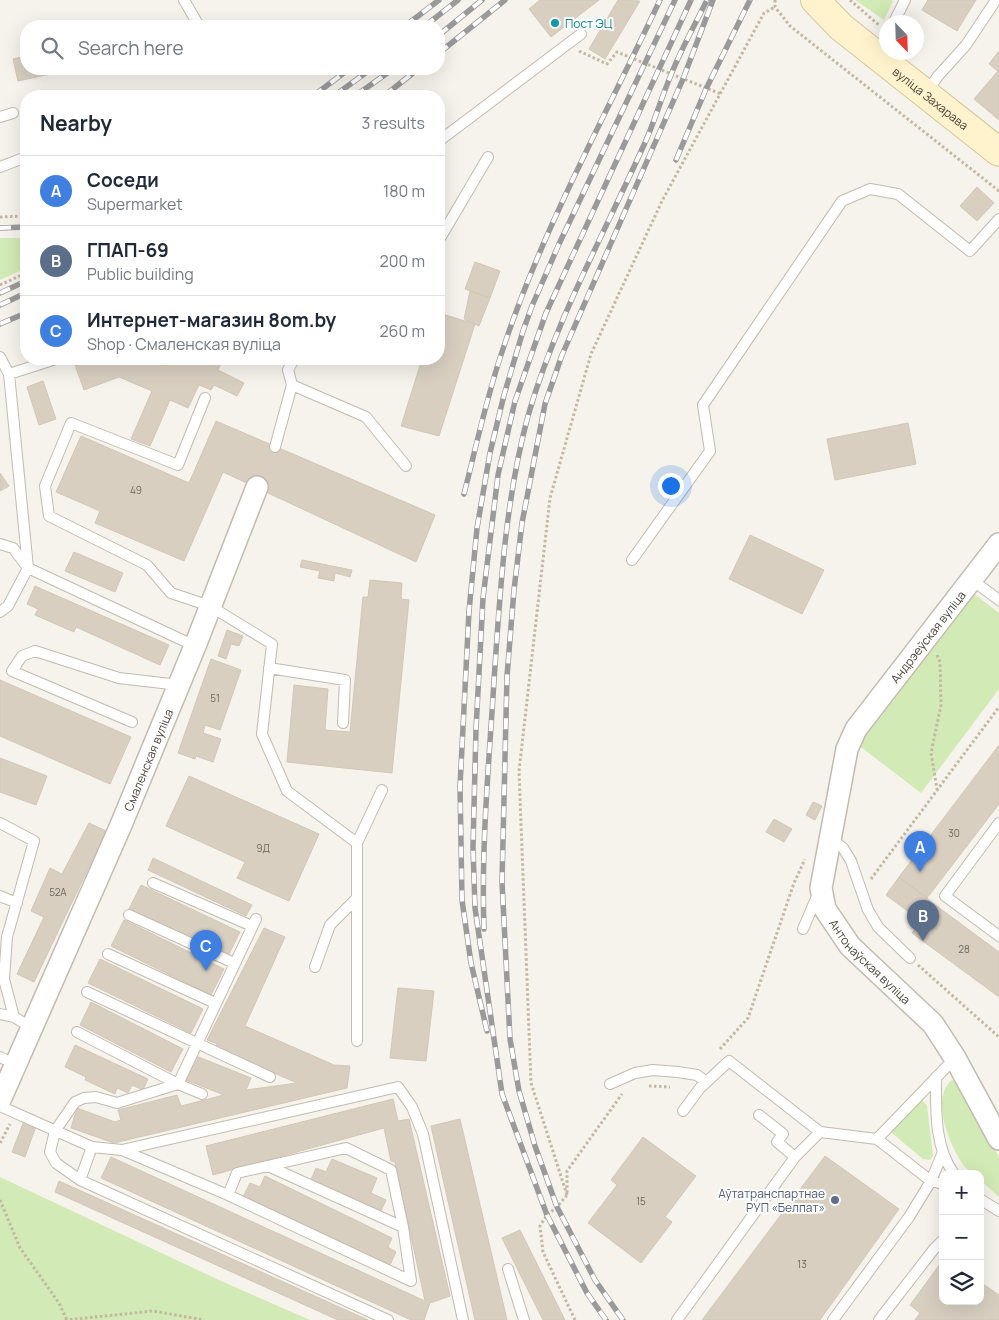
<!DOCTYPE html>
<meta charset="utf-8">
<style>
body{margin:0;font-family:Manrope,sans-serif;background:#f2f2f3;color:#1f2937}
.controls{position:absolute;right:15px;bottom:15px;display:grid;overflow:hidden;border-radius:10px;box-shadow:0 5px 20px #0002}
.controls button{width:45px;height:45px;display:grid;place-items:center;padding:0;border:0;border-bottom:1px solid #e0e1e3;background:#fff;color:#1f2937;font:25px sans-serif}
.compass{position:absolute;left:879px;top:15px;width:45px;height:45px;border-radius:50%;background:#fff;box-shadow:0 5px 20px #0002;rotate:157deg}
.you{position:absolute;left:670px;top:485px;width:18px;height:18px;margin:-12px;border:4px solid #fff;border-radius:50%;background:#1a73e8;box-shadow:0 0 0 8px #1a73e833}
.badge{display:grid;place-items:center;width:32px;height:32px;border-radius:50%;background:#fc3f1d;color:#fff;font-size:16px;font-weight:700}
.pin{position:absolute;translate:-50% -41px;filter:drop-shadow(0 1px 2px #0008)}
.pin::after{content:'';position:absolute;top:26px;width:18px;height:15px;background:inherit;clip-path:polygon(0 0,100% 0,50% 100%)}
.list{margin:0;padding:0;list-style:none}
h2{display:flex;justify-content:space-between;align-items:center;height:65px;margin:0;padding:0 20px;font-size:21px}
h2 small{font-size:16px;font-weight:400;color:#747a83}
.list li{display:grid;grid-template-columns:32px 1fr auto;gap:15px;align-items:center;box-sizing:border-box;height:70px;padding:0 20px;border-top:1px solid #e0e1e3}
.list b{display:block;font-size:19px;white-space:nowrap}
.list p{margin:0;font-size:16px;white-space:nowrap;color:#747a83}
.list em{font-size:16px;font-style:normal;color:#747a83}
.icon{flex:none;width:28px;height:28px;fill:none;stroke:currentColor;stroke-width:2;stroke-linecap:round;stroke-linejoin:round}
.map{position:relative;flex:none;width:999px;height:1320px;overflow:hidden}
.search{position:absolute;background:#fff;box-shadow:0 5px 20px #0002;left:20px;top:20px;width:425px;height:55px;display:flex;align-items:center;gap:12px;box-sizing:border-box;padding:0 18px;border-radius:20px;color:#747a83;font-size:19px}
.panel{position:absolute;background:#fff;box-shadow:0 5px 20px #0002;left:20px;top:90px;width:425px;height:275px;border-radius:20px}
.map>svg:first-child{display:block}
.green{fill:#d2eab5}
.building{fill:#d8cfc1;stroke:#d3c7b4}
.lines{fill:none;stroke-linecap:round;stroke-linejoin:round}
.lane-casing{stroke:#c2bbae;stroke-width:12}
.street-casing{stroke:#c2bbae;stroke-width:24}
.secondary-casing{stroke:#d6c79b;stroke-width:30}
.path{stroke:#c4b79f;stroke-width:3;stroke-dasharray:2.5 2.5;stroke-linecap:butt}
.lane{stroke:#fff;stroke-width:10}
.street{stroke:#fff;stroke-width:21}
.secondary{stroke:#fff3cd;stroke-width:28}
.rail-casing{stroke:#9a9a9a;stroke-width:5.5}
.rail{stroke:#fff;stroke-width:4;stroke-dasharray:11;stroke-linecap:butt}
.culture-dot{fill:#0f9aa8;stroke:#fff;stroke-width:2}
.service-dot{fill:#5c6f8a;stroke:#fff;stroke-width:2}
.labels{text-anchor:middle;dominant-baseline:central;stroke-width:4;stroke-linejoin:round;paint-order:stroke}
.number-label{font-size:10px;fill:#6e675b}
.culture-label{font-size:12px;fill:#0d838f;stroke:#fff;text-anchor:start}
.street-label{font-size:12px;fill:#4b4439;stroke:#fff}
.service-label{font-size:12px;fill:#4e5e75;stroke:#fff;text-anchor:end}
</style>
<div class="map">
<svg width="999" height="1320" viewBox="0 0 999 1320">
<rect width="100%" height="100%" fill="#f6f3ec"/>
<!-- green -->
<path class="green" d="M855,0H891L893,1L884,20Z
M0,238H26V268L0,280Z
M973,593L999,613V689L921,793L857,744Z
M952,1080L958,1084L999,1157V1197L980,1180V1174H973C969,1170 964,1167 962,1163C949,1143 930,1098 952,1080Z
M920,1101H923L927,1106L933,1156L930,1160L923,1159L892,1133V1129Z
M0,1177L221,1281L310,1320H0Z"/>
<!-- building -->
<path class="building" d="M540,0H599L551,37L529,9Z
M618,0L640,1L605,59L589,49Z
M928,0H976L957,31L922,10Z
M999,51V120L974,99L998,71L989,64Z
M26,56V69H54L55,73L18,81L13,59Z
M977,187L994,203L977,221L960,206Z
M475,262L500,271L490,298L465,289Z
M470,291L490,298L479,326L464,319Z
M439,313L475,324L439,436L401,426L422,359H439Z
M97,359H151L165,366L169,359H223L218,370L244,383L237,396L214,385L211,390L199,385L188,408L170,400L150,446L131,439L152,391L119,377L84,390L75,365Z
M43,381L56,419L39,425L27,387Z
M216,421L435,515L416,562L223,472L184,561L95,523L100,511L56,492L81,436L189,483Z
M908,423L916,464L835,480L827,439Z
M0,473L9,486L0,491Z
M750,535L824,570L802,614L729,579Z
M74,552L123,573L115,592L65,571Z
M302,560L352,570L350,577L335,573L334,581L318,578L320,571L300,567Z
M370,580L402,583L401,599L409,600L392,773L287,762L294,685L328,689L325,730L350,732L363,597H368Z
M35,586L169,645L160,665L76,627L74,632L35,615L38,609L27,604Z
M227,630L243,636L239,646L231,644L226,659L218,656Z
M211,659L241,670L220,730L205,725L203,733L221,739L213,762L196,756L195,759L178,753Z
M0,680L131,737L110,784L0,736Z
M999,745V804L927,898L899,877Z
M0,758L47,776L36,805L0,792Z
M189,776L319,834L289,901L237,878L245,862L166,826Z
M813,802L822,806L815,820L806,815Z
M774,819L792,829L784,842L766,832Z
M89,823L106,831L34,982L17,974L44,917L31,911L50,868L62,874Z
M153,858L252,905L246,916L148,870Z
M899,877L934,904L921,921L886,895Z
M141,885L240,932L228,956L129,909Z
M934,904L999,952V997L912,933Z
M124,920L224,969L211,995L111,946Z
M264,928L285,937L245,1026L334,1065L350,1066L347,1088L114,1143L71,1128L77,1108L115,1122L121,1120L118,1110L177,1095L181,1106L224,1095L186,1080L196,1056L251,1078L246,1090L297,1083L215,1047L217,1044L207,1040Z
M100,959L203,1009L191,1033L88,983Z
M398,988L434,991L426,1061L390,1058Z
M91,1002L183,1049L171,1072L80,1025Z
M75,1045L148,1079L143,1090L132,1085L128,1093L117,1088L115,1094L85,1080L86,1077L65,1067Z
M393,1099L398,1121L409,1119L450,1296L430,1303L424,1320H411L101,1178L111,1157L425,1301L395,1162L391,1161L384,1128L213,1175L206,1146Z
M460,1119L507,1320H475L431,1126Z
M24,1121L36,1126L25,1157L12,1152Z
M643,1137L696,1176L665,1217L672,1222L641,1263L588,1223L617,1185L611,1180Z
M825,1156L899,1209L820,1320H702Z
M332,1159L377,1178L371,1193L386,1200L380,1213L310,1182L316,1168L326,1172Z
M265,1176L392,1238L388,1247L396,1252L389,1267L243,1197L250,1183L260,1187Z
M59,1181L368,1320H338L55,1192Z
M520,1230L565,1320H543L502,1238Z
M943,1260V1301H980V1282L999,1295V1320H915L920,1313L910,1305Z"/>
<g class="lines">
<defs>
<path id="lane" d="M184,0L199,26
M894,22L905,0
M877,55L886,37
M926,93L938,76L966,45L996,0
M0,117L13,113
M439,141L581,34
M0,167L26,157
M439,240L488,157
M9,374L56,359
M292,385L366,417L406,466
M205,398L178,465L71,423L45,486L49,516L147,565L171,593L210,606L272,644L262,734L287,791L357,843V1041
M275,447L292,385L288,370L294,359
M0,544L13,548L28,568L195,646
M632,560L710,451L703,405L842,201L870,189L898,194L970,251L999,219
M972,580L999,600
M0,612L8,606L28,568L9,374L0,357
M269,668L345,680L343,723
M132,722L12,671L22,656L35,651L119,678L179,685
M0,823L34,841L7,937L4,979L14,1017L32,1028
M999,823L945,896L999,936
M830,838L843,848L851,861L868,910L878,927L910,958
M357,843L382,790
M153,883L252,926
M0,896L17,903
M129,915L234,963
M803,929L818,894
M108,954L215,1003
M315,967L330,925L357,898
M87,992L270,1077
M0,1014L14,1017
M77,1032L178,1084L202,1094
M0,1057L16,1065
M936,1077C936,1110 934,1146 954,1174
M610,1084L635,1073L653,1070L678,1072L697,1075L706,1082
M0,1106L92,1147L122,1150L398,1087L412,1107L423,1134L463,1320
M683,1111L700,1088L729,1061L820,1132L877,1139L955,1058
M759,1115L783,1134L777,1142L795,1157
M877,1139L931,1181L943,1184
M92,1147L80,1180L388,1320
M346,1148L391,1170L403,1227L411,1281L228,1195L237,1173Z
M122,1150L228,1195
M268,1166L403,1227
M80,1180L56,1163L50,1152L55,1131L75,1102L84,1098L96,1097L117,1103L178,1084L256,919
M980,1199L999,1211
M508,1269L524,1320
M677,1320L795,1157L820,1132
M833,1320L909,1217L931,1181L943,1152
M879,1320L934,1249L943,1240"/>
<g id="street">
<path id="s1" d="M999,544L856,729L847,749L821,888L825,909L850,946L933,1024L955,1058L999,1139"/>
<path id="s2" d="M0,1100L121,825L195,646L257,487"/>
</g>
<g id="secondary">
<path id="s3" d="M815,0L841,27L999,152"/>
</g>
</defs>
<!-- lane casing -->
<use href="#lane" class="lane-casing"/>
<!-- street casing -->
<use href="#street" class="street-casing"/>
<!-- secondary casing -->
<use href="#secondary" class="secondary-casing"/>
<!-- path -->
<path class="path" d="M775,0V7L790,26L999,191
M850,0L880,26
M579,51L607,64L617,52L721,94
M0,217L26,216
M0,285L26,273
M937,655L940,662L941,705L931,753L937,789
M871,879L999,707
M918,965L999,1037
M720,1049L748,1018L794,883L805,859
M649,1086L670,1087
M0,1143L10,1124
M567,1195L531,1083L519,771L550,498L591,354L662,201L764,13L775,7
M0,1200L20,1248L59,1303L67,1320
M65,1320L153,1311L204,1320
M575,1320L543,1252L540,1226L547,1215L557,1207L567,1195V1171L622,1094"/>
<!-- lane -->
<use href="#lane" class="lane"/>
<!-- street -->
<use href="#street" class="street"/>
<!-- secondary -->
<use href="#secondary" class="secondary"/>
<defs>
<path id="rail" d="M405,26L439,0
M425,26L458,0
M439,35L482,0
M439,53L505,0
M313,96L349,69
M334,96L371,69
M355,96L393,69
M384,96L418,69
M676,160L706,89L750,0
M0,228L26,227
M0,293L26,281
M0,305L26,293
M0,324L26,313
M464,494C476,447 486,400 501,355C541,231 605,117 660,0
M484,929C481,846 489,763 494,681C500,592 505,501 528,416C555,322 603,236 643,147C654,124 661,98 671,75C681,49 695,25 707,0
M487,1031L471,963L462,900L460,786L469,611L477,528L490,453L504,395L523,331L532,306L559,244L675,0
M606,1320L587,1293L547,1215L502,1094L475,908L473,847L476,729L483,598L498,475L515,401L546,313L691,0
M623,1320L595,1280L557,1207L535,1146L519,1091L510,1039L502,882L507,676L514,590L522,523L545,404L562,355L683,79L713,0"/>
</defs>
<!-- rail casing -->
<use href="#rail" class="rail-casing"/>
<!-- rail -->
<use href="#rail" class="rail"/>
</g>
<!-- markers -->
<circle class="culture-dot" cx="555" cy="23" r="5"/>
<circle class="service-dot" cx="835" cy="1200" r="5"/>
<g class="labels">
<!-- number labels -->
<g class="number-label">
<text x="136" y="490">49</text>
<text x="215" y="698">51</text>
<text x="954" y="833">30</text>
<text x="263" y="848">9Д</text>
<text x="58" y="892">52А</text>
<text x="964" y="949">28</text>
<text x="641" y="1201">15</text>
<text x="802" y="1264">13</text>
</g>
<!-- culture labels -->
<g class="culture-label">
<text x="565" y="23">Пост ЭЦ</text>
</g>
<!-- street labels -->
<g class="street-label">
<text stroke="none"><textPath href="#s3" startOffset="152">вуліца Захарава</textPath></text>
<text transform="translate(928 637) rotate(-52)">Андрэеўская вуліца</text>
<text stroke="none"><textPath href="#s2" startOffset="371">Смаленская вуліца</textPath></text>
<text stroke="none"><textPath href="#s1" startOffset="488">Антонаўская вуліца</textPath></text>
</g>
<!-- service labels -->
<g class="service-label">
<text x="825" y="1193">Аўтатранспартнае<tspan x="825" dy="14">РУП «Белпат»</tspan></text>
</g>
</g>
</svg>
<div class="controls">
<button>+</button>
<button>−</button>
<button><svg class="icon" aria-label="layers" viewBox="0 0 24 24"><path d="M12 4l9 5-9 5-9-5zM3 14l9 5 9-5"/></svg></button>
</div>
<svg class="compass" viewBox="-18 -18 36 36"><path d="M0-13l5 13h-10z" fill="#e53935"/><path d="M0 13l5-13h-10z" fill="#747a83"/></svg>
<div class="you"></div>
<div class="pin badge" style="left:920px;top:872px;background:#3f7fe0">A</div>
<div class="pin badge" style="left:923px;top:941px;background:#5c6f8a">B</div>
<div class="pin badge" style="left:206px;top:971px;background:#3f7fe0">C</div>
<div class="search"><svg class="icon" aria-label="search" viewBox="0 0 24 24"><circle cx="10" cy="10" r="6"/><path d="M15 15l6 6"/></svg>Search here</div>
<section class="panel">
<h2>Nearby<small>3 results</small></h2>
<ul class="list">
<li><span class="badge" style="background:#3f7fe0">A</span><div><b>Соседи</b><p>Supermarket</p></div><em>180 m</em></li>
<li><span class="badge" style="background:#5c6f8a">B</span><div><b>ГПАП-69</b><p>Public building</p></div><em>200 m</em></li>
<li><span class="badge" style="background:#3f7fe0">C</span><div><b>Интернет-магазин 8om.by</b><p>Shop · Смаленская вуліца</p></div><em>260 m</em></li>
</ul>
</section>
</div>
